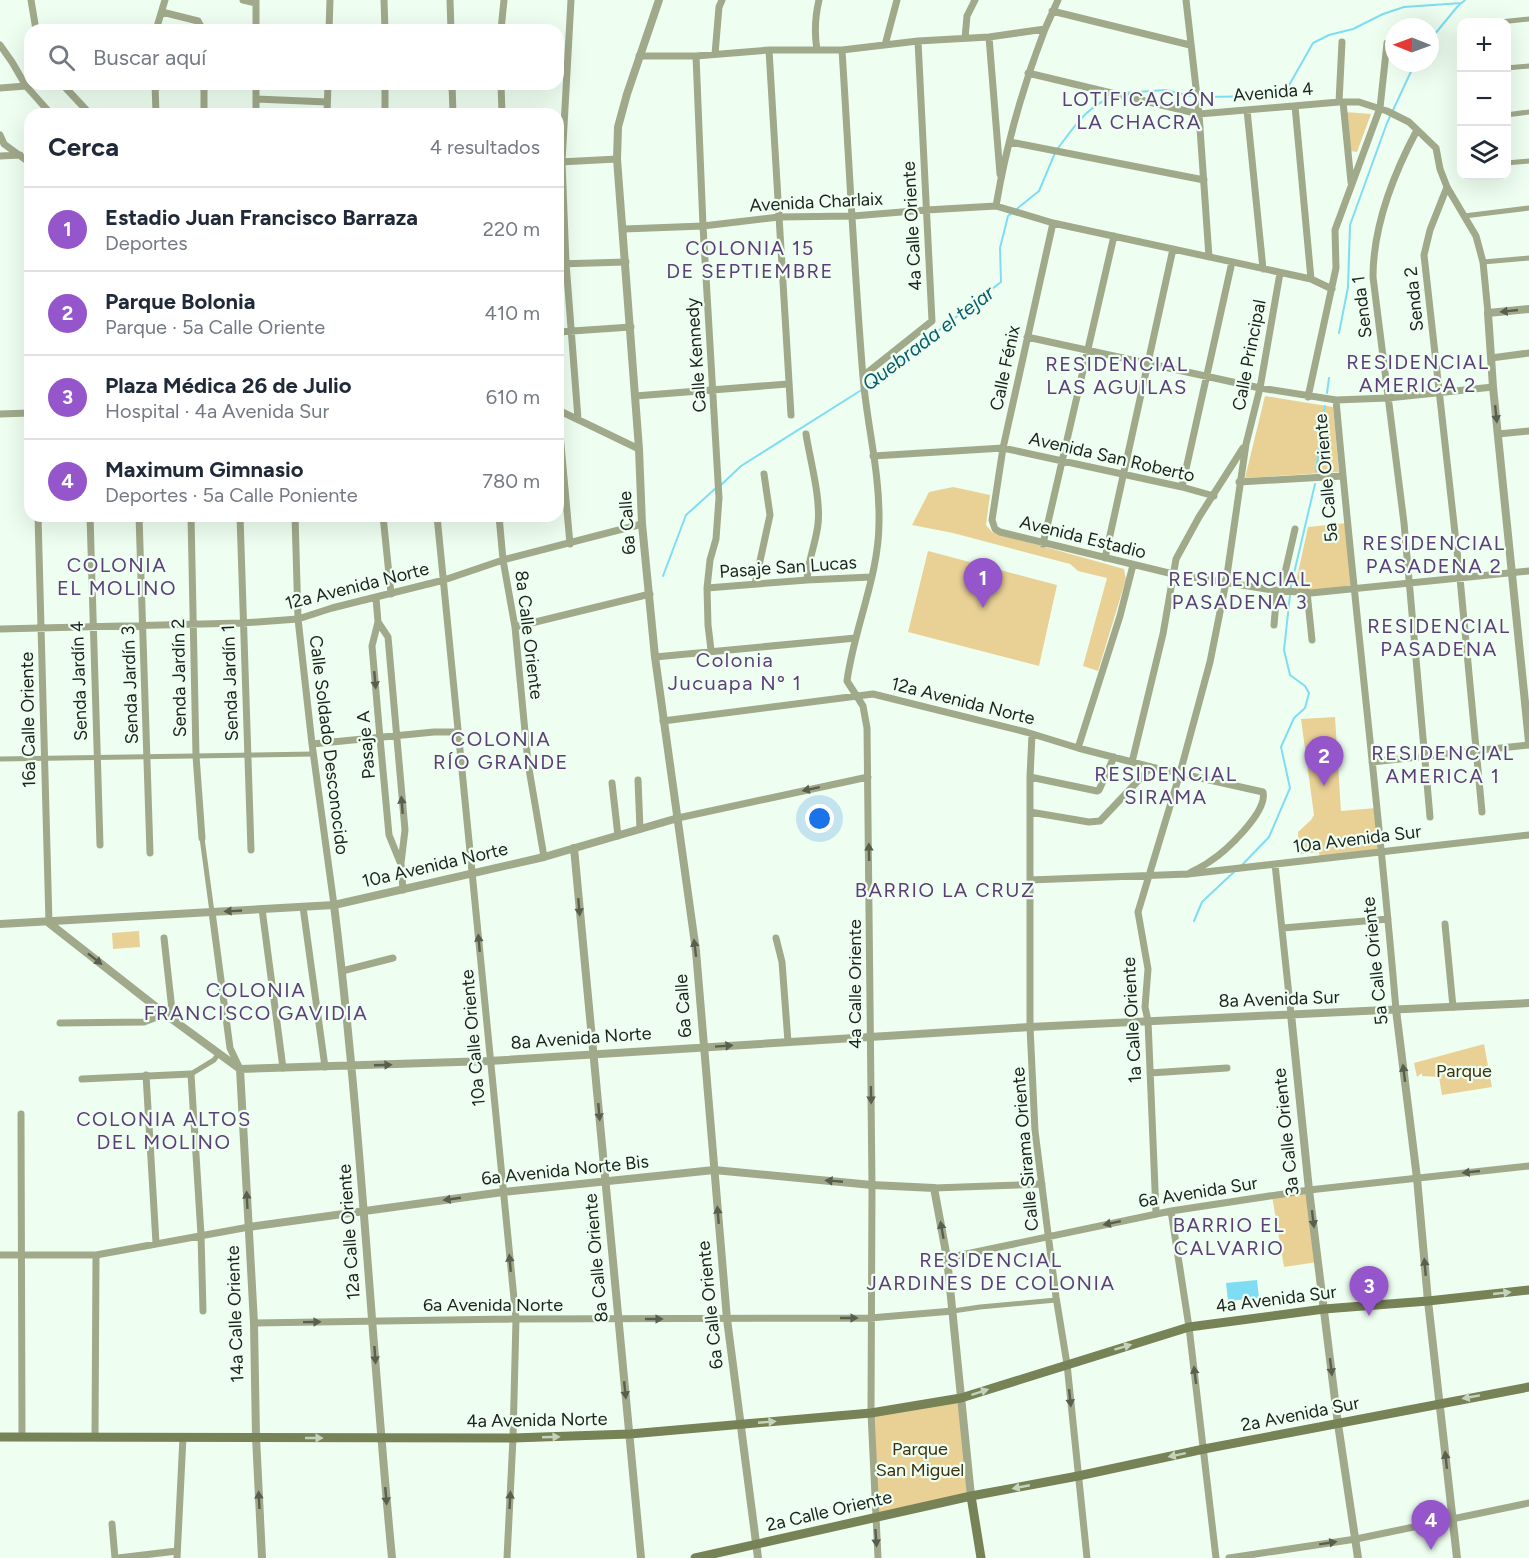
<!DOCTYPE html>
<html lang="es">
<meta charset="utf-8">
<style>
body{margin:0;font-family:Figtree,sans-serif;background:#f6f6f7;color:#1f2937}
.controls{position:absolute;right:18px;top:18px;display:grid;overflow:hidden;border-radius:12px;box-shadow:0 6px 24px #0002}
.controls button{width:54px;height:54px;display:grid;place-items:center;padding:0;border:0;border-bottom:2px solid #e0e1e3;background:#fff;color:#1f2937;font:30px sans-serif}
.compass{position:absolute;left:1385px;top:18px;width:54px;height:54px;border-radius:50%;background:#fff;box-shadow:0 6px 24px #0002;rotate:271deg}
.you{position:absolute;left:820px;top:819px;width:21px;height:21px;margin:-15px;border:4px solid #fff;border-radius:50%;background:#1a73e8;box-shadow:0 0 0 9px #1a73e833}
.badge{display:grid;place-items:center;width:39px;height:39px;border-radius:50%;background:#9556cc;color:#fff;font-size:20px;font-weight:700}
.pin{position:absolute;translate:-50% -50px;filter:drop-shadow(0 2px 3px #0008)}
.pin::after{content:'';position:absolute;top:32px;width:21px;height:18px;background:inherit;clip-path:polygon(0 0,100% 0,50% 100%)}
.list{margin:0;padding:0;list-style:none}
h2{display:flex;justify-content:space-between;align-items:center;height:78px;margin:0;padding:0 24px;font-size:26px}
h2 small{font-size:20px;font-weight:400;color:#747a83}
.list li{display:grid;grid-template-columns:39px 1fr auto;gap:18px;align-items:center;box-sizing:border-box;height:84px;padding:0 24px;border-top:2px solid #e0e1e3}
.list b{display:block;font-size:22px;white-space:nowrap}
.list p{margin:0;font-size:20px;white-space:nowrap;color:#747a83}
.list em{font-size:20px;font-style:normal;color:#747a83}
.icon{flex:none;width:33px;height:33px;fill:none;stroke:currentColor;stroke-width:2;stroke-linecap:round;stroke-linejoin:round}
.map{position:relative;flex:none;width:1529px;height:1558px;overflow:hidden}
.search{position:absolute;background:#fff;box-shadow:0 6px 24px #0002;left:24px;top:24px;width:540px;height:66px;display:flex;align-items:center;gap:15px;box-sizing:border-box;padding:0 21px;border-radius:18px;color:#747a83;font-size:22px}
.panel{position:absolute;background:#fff;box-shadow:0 6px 24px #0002;left:24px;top:108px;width:540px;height:414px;border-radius:18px}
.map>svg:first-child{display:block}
.green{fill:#e9d196}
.water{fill:#7eddf2}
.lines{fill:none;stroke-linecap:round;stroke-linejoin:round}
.stream{stroke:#7eddf2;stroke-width:2}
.pedestrian{stroke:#a1a98b;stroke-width:5}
.minor{stroke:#a1a98b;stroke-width:7}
.tertiary{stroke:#a1a98b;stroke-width:8}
.secondary{stroke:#778256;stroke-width:9}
.oneway{fill:#585f4e}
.oneway2{fill:#c4d3bb}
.labels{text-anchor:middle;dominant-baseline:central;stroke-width:4.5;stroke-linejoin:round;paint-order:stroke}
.street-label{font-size:18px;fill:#1c221d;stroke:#eefff1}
.park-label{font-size:18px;fill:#3c3011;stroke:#eefff1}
.neighbourhood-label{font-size:20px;letter-spacing:1.5px;fill:#5c3e79;stroke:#eefff1}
.water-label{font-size:20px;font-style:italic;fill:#0a5e6c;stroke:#eefff1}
</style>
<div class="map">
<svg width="1529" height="1558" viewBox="0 0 1529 1558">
<rect width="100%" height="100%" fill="#eefff1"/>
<!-- green -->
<path class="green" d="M1345,112L1371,114L1357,152L1351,151Z
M1265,396L1333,407L1339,472L1245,478Z
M953,487L990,495L986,525L992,532L1124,569L1126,579L1098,671L1083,666L1107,578L1078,571L1070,564L953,533L912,525L929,492Z
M1347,523L1353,589L1294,591L1308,527Z
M928,551L1057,585L1039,666L908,632Z
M1335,717L1341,811L1376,808L1380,851L1320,858L1319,852L1299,854L1298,832L1311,820L1314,815L1301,719Z
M139,931L140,947L113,949L112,933Z
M1484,1044L1492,1087L1442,1095L1439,1077L1422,1076V1073L1417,1077L1414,1063Z
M1306,1190L1318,1262L1284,1267L1272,1196Z
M961,1398L971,1496L875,1518L871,1413Z"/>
<!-- water -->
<path class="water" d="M1257,1280L1259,1298L1228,1301L1226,1283Z"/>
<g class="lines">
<!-- stream -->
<path class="stream" d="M1430,40L1457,7L1465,0
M1122,93L1166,90L1190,96
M1204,97L1269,96L1288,87L1313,43L1329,35L1353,29L1383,14L1404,7L1462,3
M1058,148C1076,125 1086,107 1114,96
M1339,333L1348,287L1350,225L1387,123L1415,63
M867,386L1001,282L1000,248L1008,216L1039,191L1055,153
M1327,393L1329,378
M1316,471L1325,406
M721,485L741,466L863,389
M663,576L686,515L716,488
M1242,865L1269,837L1290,788L1281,747L1294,718L1305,708L1309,693L1305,686L1290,675L1284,650L1291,586L1315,484
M1194,921L1202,902L1235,871"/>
<!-- pedestrian -->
<path class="pedestrian" d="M1500,22L1529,19
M1506,68L1529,66
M1506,115L1529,112
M1506,163L1529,161
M1464,216L1529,208
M1483,262L1529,258
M0,759L314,754
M202,838L212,912
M191,1074L214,1060L219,1053
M953,1311L980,1307L1056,1300"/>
<!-- minor -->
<path class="minor" d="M31,0L36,30
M243,0L256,3
M384,0L385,30
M450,0L451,30
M571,0L562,162L566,263L578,419
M1186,0L1199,114L1209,257
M1052,11L1190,45
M162,12L198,21L203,30
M1045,29L1058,0
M156,30L165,0
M256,30V0
M329,30L330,0
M501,30L504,0
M989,37L1000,174
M965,38L967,16L975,0
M0,45L12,62L26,86L51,114
M885,45L897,0
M769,50L791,415
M817,50C814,32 815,17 819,0
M842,50C849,159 854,268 863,377C867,425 880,473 879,522C879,576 854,628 847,681L863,706L867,728L872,1185L871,1413L878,1558
M715,54L719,7L722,0
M639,56H696L769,50H842L918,41L989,37L1045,29C1023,86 1006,146 996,206
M696,56L703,226L719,498L716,539L710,560L707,588L708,625L711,650
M1028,73L1199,114L1339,102H1359L1387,111L1409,122L1436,148L1440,169L1447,187L1476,236L1483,262L1488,313
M62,84L90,114
M155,84L156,114
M385,84V114
M452,84L453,114
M501,84L502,114
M0,88L26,86
M256,99L327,102
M1339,102L1342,42
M1343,102L1351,182
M1295,106L1311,279
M1247,110L1263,269
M204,114V84
M256,114V84
M327,114L328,84
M1417,130C1393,175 1373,225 1373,277L1404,523L1430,817
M0,135L4,144L30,163
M1010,142L1204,180
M0,156L20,155
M560,162L617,159
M1447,187L1430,230L1424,255L1460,578L1482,812
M1053,223L1003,448L992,520L995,529L1000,532L1173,574
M624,229L703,226L779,217L853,216L926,210L996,206L1053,223L1311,279L1332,289
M558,264L626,262
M558,332L631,327
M1027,337L1260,388L1336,400L1388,398L1493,387
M1491,358L1529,353
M863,376L932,321L918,41
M635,396L788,384
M1308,397L1336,268L1335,230L1380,108L1387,43
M1336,400C1354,604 1379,807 1396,1010
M558,410L639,449
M558,412L570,544
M0,414L30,413
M806,434C810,460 821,498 818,524C816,543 808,560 807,580
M1498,434L1529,431
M873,456L1003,448L1182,487L1214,496
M1239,482L1343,476
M1182,487L1232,262
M38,516L49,923
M90,516L100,845
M139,516L150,853
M191,516L196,756L202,838
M240,516L251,850
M295,516L298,619L312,744L334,905
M383,516L391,594
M437,516L516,1319L513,1438L507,1558
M499,516L503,560L515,627L528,763L544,857
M1043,544L1114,236
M1105,558L1173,249
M1186,576L1273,590L1311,593L1529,571
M755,584L770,515L764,474
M707,588L807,580L871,577
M1281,590L1295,529
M1307,592L1312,640
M376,598L378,622L372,646L380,738L389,835L400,862
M378,622L388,637L405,830L401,863L403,890
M1274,625L1277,590
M515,627L650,594
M0,629L242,623L298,619L332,608L444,580L503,560L642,524
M655,657L856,638
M663,721L873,694L1026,732L1078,748L1151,767L1263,792C1268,812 1225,852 1209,862C1202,867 1195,870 1188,874
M1032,734L1030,777V1027L1035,1131L1056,1297L1067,1364L1087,1558
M312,744L434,732H458
M1078,748L1120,616L1133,565
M1132,762L1163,634L1176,559L1199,517L1243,448
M1372,762L1529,745
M1030,777L1097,791L1099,790L1114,757
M638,780L640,829
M612,783L618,836
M1030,812L1089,822L1100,821L1151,767
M678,818L868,777
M1275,864L1291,1014
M1030,880L1188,874L1529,835
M303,907L325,1067
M262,909L283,1068
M212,912L230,1048L240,1069
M1445,924L1453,1007
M1283,928L1388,919
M164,938L173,1019
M776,938L782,962L788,1042
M342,971L393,958
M60,1023L144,1022L165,1014
M1150,1073L1227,1068
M146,1075L156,1243
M82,1079L191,1074L201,1235L203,1311
M21,1114L22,1437
M934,1188L1042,1184
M1171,1211L1189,1327L1216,1558
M1156,1213L1148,1021L1145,1007L1148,969L1138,912L1180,773L1210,662L1226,582L1246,444L1260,388L1280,273
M0,1255H96L249,1227
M947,1258L1171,1211L1309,1190L1529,1166
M254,1323L516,1319L870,1318L953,1311
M95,1437L96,1255
M112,1524L115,1558
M118,1558L177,1551
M177,1558L183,1437
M1229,1558L1356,1539L1529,1503"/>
<!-- tertiary -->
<path class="tertiary" d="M659,0L627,94L618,127L617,159L639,449L642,524L655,657L696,951L727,1319L758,1558
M1529,309L1488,313L1493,387L1529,742
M574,848L641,1558
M334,905C361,1122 371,1340 392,1558
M49,923L165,1014L240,1069
M0,924L334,905L544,857L678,818
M1396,1010L1417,1178L1428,1301L1457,1558
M1291,1014L1309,1190L1338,1424L1358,1558
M240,1069L489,1061L1030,1027L1529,1003
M240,1069L254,1323L256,1437L262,1558
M249,1227L503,1192L714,1170L872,1185L934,1188L947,1258L971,1496"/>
<!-- secondary -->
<path class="secondary" d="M0,1437L513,1438L630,1434L871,1413L961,1398L1189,1327L1324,1309L1428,1301L1529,1290
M971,1496L981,1558
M695,1558L971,1496L1078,1476L1204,1449L1529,1387"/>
</g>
<!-- one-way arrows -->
<defs><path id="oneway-solid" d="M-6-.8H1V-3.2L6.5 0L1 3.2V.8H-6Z" transform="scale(1.5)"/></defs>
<g class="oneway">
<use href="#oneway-solid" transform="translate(1509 311) rotate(174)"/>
<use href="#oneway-solid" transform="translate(1496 414) rotate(84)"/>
<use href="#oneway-solid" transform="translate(375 680) rotate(85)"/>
<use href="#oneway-solid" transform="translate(811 789) rotate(168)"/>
<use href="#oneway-solid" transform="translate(402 805) rotate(-95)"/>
<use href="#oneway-solid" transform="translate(869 852) rotate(-91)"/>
<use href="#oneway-solid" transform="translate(579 907) rotate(85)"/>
<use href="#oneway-solid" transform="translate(233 911) rotate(177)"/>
<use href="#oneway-solid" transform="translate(479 943) rotate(-95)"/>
<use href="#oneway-solid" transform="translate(695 948) rotate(-97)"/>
<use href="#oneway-solid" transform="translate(95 959) rotate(38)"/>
<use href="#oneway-solid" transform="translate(724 1046) rotate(-4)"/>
<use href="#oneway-solid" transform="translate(383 1065) rotate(-2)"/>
<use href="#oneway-solid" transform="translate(1404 1073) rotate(-97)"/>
<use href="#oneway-solid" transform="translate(871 1095) rotate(89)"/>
<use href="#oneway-solid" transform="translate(599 1112) rotate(85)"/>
<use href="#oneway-solid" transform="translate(1471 1172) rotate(174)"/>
<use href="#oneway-solid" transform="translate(834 1181) rotate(-175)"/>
<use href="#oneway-solid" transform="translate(452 1199) rotate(172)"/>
<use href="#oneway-solid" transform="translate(247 1200) rotate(-93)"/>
<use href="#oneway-solid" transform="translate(718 1215) rotate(-95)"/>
<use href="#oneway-solid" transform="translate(1313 1219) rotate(83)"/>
<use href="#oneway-solid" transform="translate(1112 1223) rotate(168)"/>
<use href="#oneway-solid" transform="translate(942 1230) rotate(-100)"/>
<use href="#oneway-solid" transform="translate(510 1263) rotate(-95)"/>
<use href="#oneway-solid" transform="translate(1425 1267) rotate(-95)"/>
<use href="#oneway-solid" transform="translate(849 1318)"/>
<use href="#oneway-solid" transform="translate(654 1319)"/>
<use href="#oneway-solid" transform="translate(312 1322) rotate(-1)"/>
<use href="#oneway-solid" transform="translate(375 1355) rotate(86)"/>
<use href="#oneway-solid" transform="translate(1331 1367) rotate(83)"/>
<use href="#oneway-solid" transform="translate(1195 1375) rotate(-97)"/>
<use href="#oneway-solid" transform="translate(625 1390) rotate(84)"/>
<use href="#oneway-solid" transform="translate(1070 1398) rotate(84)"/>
<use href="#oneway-solid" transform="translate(1446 1460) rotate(-96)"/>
<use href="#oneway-solid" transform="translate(386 1496) rotate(85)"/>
<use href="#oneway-solid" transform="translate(259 1500) rotate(-93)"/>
<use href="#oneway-solid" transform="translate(510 1500) rotate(-87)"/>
<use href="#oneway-solid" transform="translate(876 1538) rotate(86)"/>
<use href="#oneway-solid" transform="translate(1328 1543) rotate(-9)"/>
</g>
<g class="oneway2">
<use href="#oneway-solid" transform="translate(1502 1293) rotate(-6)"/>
<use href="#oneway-solid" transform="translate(1123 1347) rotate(-17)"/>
<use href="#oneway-solid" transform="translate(980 1392) rotate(-18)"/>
<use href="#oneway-solid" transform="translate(1471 1397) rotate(170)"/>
<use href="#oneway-solid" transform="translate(767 1422) rotate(-5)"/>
<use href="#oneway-solid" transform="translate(551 1437) rotate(-2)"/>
<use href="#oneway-solid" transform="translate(314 1438)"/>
<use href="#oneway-solid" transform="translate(1177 1455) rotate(168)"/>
<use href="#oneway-solid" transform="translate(1021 1487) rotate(169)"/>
</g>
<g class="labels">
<!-- street labels -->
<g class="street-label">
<text transform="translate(1273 92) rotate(-5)">Avenida 4</text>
<text transform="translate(816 202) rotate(-3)">Avenida Charlaix</text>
<text transform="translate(912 226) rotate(-93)">4a Calle Oriente</text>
<text transform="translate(1414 299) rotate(-96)">Senda 2</text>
<text transform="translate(1362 307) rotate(-97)">Senda 1</text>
<text transform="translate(696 355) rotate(-94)">Calle Kennedy</text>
<text transform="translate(1249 355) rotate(-79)">Calle Principal</text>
<text transform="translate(1005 368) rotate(-78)">Calle Fénix</text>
<text transform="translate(1112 457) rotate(13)">Avenida San Roberto</text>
<text transform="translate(1326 478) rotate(-95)">5a Calle Oriente</text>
<text transform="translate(627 523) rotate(-94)">6a Calle</text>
<text transform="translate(1083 537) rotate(14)">Avenida Estadio</text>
<text transform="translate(788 567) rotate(-4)">Pasaje San Lucas</text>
<text transform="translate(357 586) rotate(-14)">12a Avenida Norte</text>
<text transform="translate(529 635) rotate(83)">8a Calle Oriente</text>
<text transform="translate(179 678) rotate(-91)">Senda Jardín 2</text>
<text transform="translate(79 681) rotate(-92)">Senda Jardín 4</text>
<text transform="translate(230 683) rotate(-92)">Senda Jardín 1</text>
<text transform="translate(130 685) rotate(-92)">Senda Jardín 3</text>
<text transform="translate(963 701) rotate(14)">12a Avenida Norte</text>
<text transform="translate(28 720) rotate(-91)">16a Calle Oriente</text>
<text transform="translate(329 745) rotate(83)">Calle Soldado Desconocido</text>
<text transform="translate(366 745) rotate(-95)">Pasaje A</text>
<text transform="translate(1357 839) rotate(-7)">10a Avenida Sur</text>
<text transform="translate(435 865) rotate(-13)">10a Avenida Norte</text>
<text transform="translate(1375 961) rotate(-96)">5a Calle Oriente</text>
<text transform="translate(855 984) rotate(-90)">4a Calle Oriente</text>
<text transform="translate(1279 999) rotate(-2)">8a Avenida Sur</text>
<text transform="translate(683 1006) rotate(-94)">6a Calle</text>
<text transform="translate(1132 1020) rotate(-93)">1a Calle Oriente</text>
<text transform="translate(473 1038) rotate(-95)">10a Calle Oriente</text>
<text transform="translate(581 1038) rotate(-4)">8a Avenida Norte</text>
<text transform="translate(1286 1132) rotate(-96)">3a Calle Oriente</text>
<text transform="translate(1025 1149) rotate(-95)">Calle Sirama Oriente</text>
<text transform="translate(565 1170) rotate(-6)">6a Avenida Norte Bis</text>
<text transform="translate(1198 1192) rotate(-9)">6a Avenida Sur</text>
<text transform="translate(349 1232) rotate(-94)">12a Calle Oriente</text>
<text transform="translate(596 1258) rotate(-95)">8a Calle Oriente</text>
<text transform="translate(1276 1299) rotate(-7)">4a Avenida Sur</text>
<text x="493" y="1305">6a Avenida Norte</text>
<text transform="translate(710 1305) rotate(-96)">6a Calle Oriente</text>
<text transform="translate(235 1314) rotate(-92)">14a Calle Oriente</text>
<text transform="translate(1300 1414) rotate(-11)">2a Avenida Sur</text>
<text transform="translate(537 1420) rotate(-1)">4a Avenida Norte</text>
<text transform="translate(829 1511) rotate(-13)">2a Calle Oriente</text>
</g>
<!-- park labels -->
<g class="park-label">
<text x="1464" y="1071">Parque</text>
<text x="920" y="1449">Parque<tspan x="920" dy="21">San Miguel</tspan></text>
</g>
<!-- neighbourhood labels -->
<g class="neighbourhood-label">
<text x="1139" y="99">LOTIFICACIÓN<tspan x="1139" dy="23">LA CHACRA</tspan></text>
<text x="750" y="248">COLONIA 15<tspan x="750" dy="23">DE SEPTIEMBRE</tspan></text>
<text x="1418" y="362">RESIDENCIAL<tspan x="1418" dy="23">AMERICA 2</tspan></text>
<text x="1117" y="364">RESIDENCIAL<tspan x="1117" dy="23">LAS AGUILAS</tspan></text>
<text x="1434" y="543">RESIDENCIAL<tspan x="1434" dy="23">PASADENA 2</tspan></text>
<text x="117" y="565">COLONIA<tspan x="117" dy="23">EL MOLINO</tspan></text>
<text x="1240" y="579">RESIDENCIAL<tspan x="1240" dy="23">PASADENA 3</tspan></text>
<text x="1439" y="626">RESIDENCIAL<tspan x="1439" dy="23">PASADENA</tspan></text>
<text x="735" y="660">Colonia<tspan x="735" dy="23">Jucuapa Nº 1</tspan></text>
<text x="501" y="739">COLONIA<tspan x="501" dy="23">RÍO GRANDE</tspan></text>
<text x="1443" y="753">RESIDENCIAL<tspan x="1443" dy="23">AMERICA 1</tspan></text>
<text x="1166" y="774">RESIDENCIAL<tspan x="1166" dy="23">SIRAMA</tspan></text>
<text x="945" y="890">BARRIO LA CRUZ</text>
<text x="256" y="990">COLONIA<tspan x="256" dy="23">FRANCISCO GAVIDIA</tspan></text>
<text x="164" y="1119">COLONIA ALTOS<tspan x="164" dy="23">DEL MOLINO</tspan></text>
<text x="1229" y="1225">BARRIO EL<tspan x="1229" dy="23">CALVARIO</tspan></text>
<text x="991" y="1260">RESIDENCIAL<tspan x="991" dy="23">JARDINES DE COLONIA</tspan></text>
</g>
<!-- water labels -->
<g class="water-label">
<text transform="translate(928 338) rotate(-37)">Quebrada el tejar</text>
</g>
</g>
</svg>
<div class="controls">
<button>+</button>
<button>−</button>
<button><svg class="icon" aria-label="layers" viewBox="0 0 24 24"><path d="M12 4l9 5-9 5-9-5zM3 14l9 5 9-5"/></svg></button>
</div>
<svg class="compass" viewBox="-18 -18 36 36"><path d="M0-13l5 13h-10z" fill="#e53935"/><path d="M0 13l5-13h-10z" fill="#747a83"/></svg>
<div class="you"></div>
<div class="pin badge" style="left:983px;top:608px">1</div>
<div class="pin badge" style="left:1324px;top:786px">2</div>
<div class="pin badge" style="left:1369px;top:1316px">3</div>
<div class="pin badge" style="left:1431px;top:1550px">4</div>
<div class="search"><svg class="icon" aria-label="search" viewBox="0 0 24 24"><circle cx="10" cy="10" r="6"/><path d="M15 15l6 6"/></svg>Buscar aquí</div>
<section class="panel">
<h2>Cerca<small>4 resultados</small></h2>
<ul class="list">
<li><span class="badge">1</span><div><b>Estadio Juan Francisco Barraza</b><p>Deportes</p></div><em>220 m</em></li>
<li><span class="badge">2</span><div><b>Parque Bolonia</b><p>Parque · 5a Calle Oriente</p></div><em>410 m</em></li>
<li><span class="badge">3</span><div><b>Plaza Médica 26 de Julio</b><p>Hospital · 4a Avenida Sur</p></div><em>610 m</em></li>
<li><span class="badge">4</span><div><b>Maximum Gimnasio</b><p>Deportes · 5a Calle Poniente</p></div><em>780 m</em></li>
</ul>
</section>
</div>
